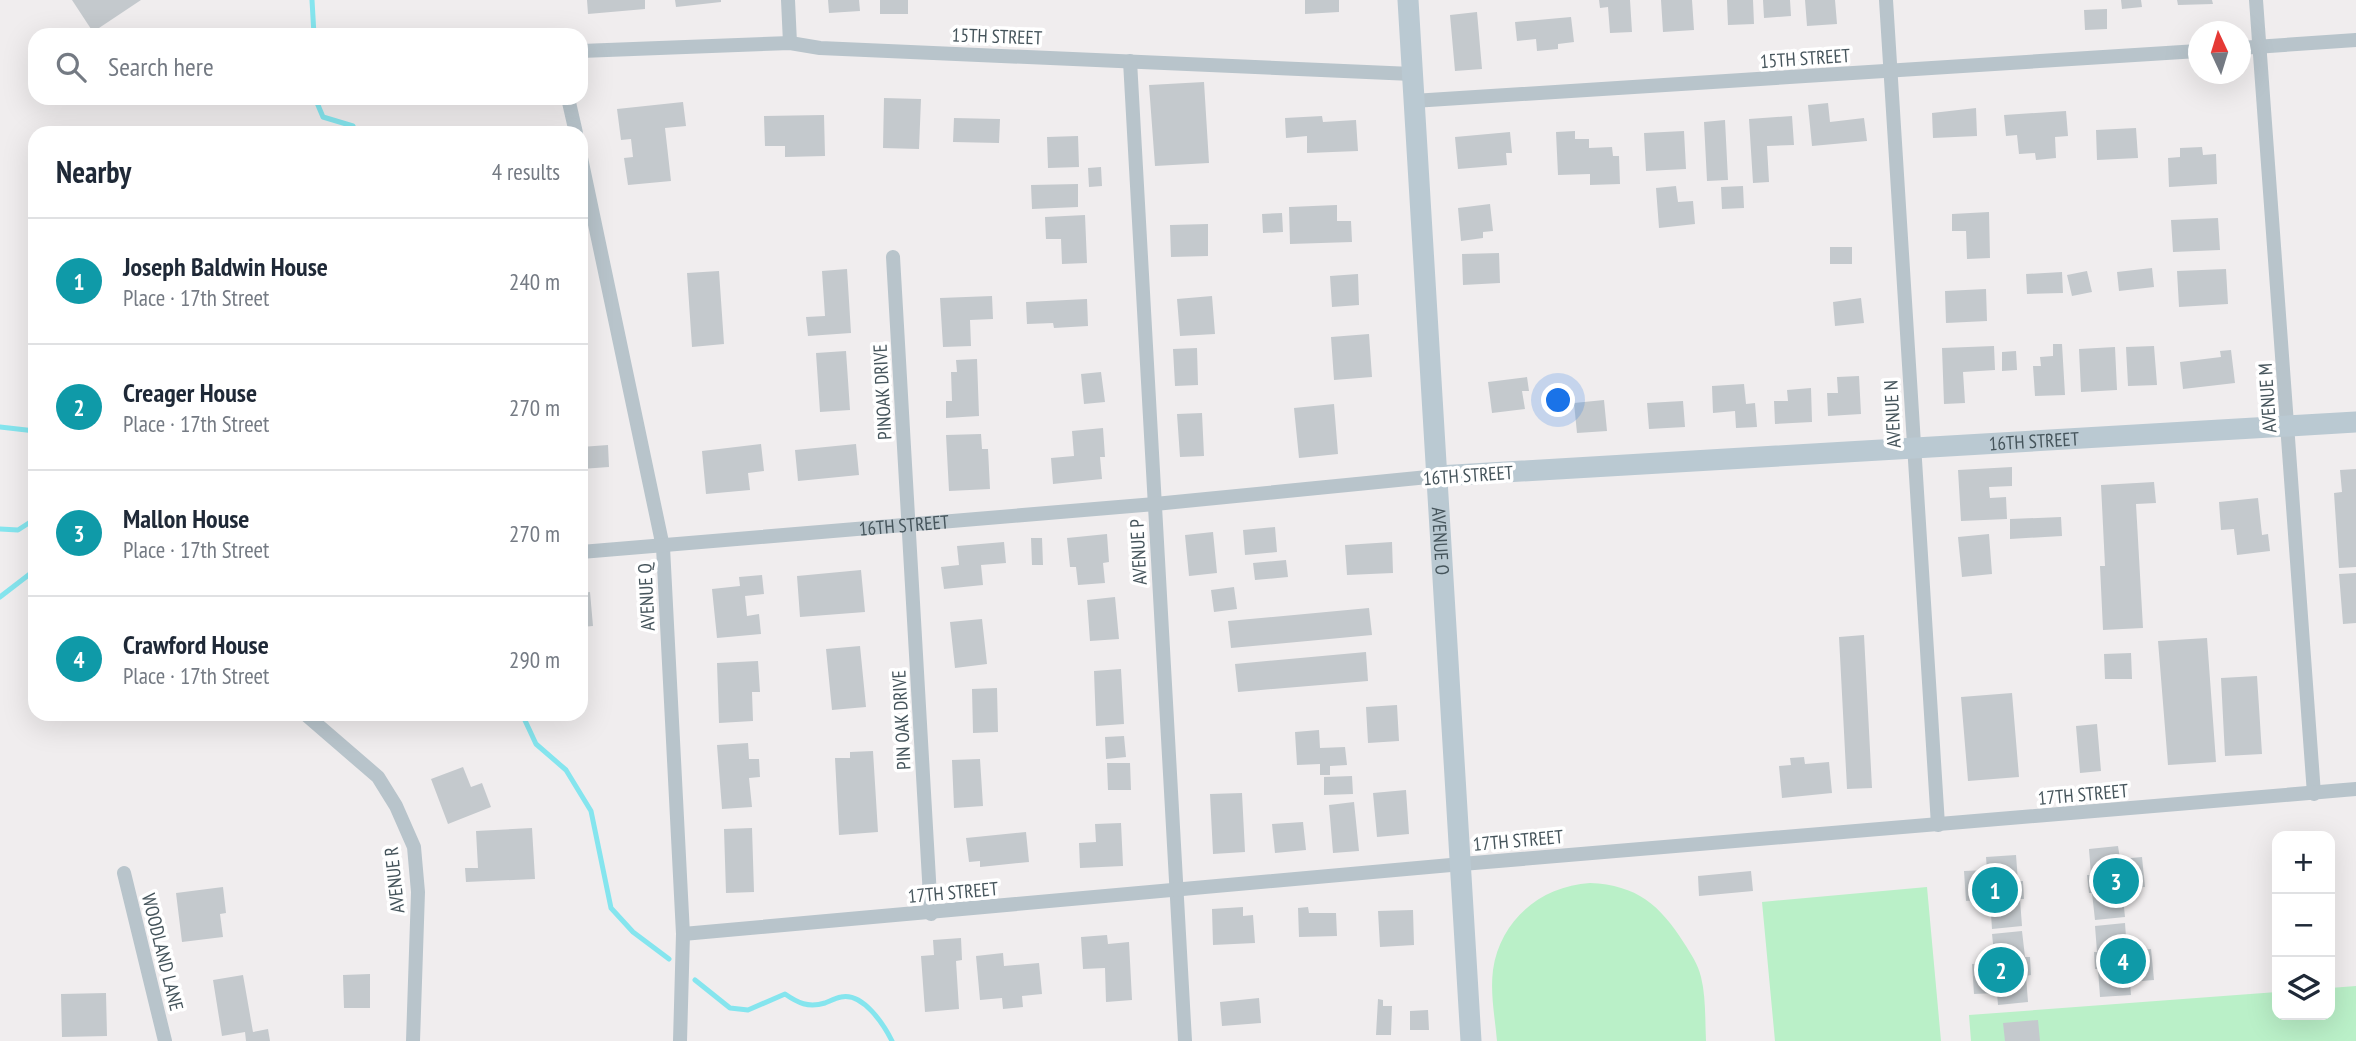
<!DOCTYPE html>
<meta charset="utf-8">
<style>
body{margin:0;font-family:"PT Sans Narrow",sans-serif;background:#f2f2f3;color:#1f2937}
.controls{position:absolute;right:21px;bottom:21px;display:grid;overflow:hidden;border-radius:14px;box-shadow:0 7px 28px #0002}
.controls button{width:63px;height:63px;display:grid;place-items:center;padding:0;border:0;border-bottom:2px solid #e0e1e3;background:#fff;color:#1f2937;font:35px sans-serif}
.compass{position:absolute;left:2188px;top:21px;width:63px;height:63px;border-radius:50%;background:#fff;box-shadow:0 7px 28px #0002;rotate:356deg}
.you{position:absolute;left:1559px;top:401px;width:24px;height:24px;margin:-18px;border:5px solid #fff;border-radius:50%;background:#1a73e8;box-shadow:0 0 0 10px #1a73e833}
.badge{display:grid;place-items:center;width:46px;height:46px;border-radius:50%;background:#0b8043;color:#fff;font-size:23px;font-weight:700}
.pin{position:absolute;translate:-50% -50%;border:4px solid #fff;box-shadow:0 2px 7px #0006}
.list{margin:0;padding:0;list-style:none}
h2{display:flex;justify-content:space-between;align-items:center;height:91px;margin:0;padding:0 28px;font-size:30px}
h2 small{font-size:23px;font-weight:400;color:#747a83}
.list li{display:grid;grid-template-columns:46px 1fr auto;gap:21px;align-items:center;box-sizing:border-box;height:126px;padding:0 28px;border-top:2px solid #e0e1e3}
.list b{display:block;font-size:26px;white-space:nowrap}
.list p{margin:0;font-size:23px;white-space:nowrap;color:#747a83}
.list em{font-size:23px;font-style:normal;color:#747a83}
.icon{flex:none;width:38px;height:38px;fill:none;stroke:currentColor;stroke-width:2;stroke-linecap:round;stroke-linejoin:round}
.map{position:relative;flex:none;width:2356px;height:1041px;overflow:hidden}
.search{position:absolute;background:#fff;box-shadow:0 7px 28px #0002;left:28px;top:28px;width:560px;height:77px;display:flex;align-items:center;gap:18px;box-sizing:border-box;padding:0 24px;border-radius:21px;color:#747a83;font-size:26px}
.panel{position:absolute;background:#fff;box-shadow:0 7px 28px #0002;left:28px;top:126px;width:560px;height:595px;border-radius:21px}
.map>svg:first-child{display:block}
.green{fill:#baf0c8}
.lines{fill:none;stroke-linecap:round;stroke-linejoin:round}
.stream{stroke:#85e5ee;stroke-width:5}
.building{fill:#c4c9cd}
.street{stroke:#b8c4cb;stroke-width:14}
.secondary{stroke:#bac9d2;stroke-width:21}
.labels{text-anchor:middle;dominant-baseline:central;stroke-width:7;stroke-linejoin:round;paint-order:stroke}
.street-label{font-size:19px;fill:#45545b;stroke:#fff}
</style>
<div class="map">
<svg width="2356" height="1041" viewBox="0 0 2356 1041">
<rect width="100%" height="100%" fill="#f0edee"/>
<!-- green -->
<path class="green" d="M1590,883C1637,885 1660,905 1684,943C1691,954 1698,964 1701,977C1706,997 1705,1020 1706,1041H1497C1495,1018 1490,993 1493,970C1500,920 1541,886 1590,883Z
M1927,887L1941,1041H1775L1762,902Z
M2356,986V1041H1971L1969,1015L2277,992V1015H2330V988Z"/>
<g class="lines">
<!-- stream -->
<path class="stream" d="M312,0L314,35
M315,98L323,117L353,126L356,133
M0,427L35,431
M0,529L18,530L35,519
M0,597L35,570
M522,714L536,744L566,770L591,811L611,908L633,932L669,959
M695,980L730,1008L748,1010L785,994C798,1003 808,1008 825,1003C830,1001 836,998 841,997C863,992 884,1025 892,1041"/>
</g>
<!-- building -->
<path class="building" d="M72,0H141L93,32Z
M587,0H645V9L588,14Z
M675,0H721V2L676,7Z
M828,0H859L860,11L829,13Z
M880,0H908V14H880Z
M1305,0H1339V12L1305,14Z
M1599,0H1630L1632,32L1610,33L1608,7L1600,8Z
M1661,0H1692L1694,30L1663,32Z
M1727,0H1753L1754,24L1728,25Z
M1763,0H1790L1791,16L1764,18Z
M1805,0H1835L1837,24L1807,26Z
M2121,0H2141L2142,7L2122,9Z
M2177,0H2212L2213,4L2178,5Z
M2107,9V29L2085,30L2084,10Z
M1477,12L1482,69L1455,71L1450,15Z
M1571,17L1574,42L1558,44V49L1537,51L1536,39L1517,41L1515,22Z
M1204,82L1209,163L1155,166L1149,85Z
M884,98L921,99L919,149L883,148Z
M683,102L686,126L665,128L671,181L628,185L624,158L633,157L631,139L621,140L617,109Z
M1828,103L1830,122L1864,118L1867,141L1812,146L1808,105Z
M1976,108L1977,136L1933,138L1932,113Z
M2066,111L2068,136L2055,137L2056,158L2036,160L2035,153L2019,154L2017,135L2006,136L2004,115Z
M824,115L825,156L785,157V146H765L764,116Z
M1322,116L1323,122L1356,120L1358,151L1307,153V136L1286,138L1285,118Z
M1792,116L1794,145L1767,146L1769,182L1753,183L1749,119Z
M954,118L1000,119L999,143L953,142Z
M1725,120L1728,180L1707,181L1704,122Z
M2136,128L2138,158L2097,160L2096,130Z
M1575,131V139H1589V148L1612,147L1613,156H1619L1620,184L1590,185V174L1558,175L1556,132Z
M1684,131L1686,169L1646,171L1644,133Z
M1510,132L1512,153H1506L1507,165L1458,169L1455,137Z
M1078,136L1079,167L1048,168L1047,137Z
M2202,147L2203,155L2216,154L2217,184L2169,187L2168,158L2180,157V148Z
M1101,167L1102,186L1089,187L1088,168Z
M1078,184V207L1032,209L1031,185Z
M1676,186L1678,202L1693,201L1695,224L1659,228L1656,188Z
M1743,186L1744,208L1722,209L1721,187Z
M1490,204L1493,231L1483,232V238L1461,241L1458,208Z
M1337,205V221H1351L1352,242L1290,244L1289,207Z
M1989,212L1990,258L1967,259L1966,231H1952V214Z
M1282,213L1283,232L1263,233L1262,214Z
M1085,215L1087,263L1062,264L1061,239H1046L1045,217Z
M2218,218L2220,250L2173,252L2171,220Z
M1208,224V256L1171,257L1170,225Z
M1830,247H1852V264H1830Z
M1499,253L1500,283L1463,285L1462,254Z
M2152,268L2154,287L2119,291L2117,272Z
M847,269L851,333L808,336L806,317L825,316L822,271Z
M2226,269L2228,304L2179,307L2177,271Z
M719,271L724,344L692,347L687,273Z
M2087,271L2092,292L2072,296L2067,275Z
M2062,272L2063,293L2027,294L2026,274Z
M1358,274L1359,305L1332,307L1330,276Z
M1986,289L1987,321L1946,323L1945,291Z
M992,296L993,319L970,320L971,346L943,347L940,298Z
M1212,296L1215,334L1180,336L1177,299Z
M1861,298L1864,323L1835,326L1833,302Z
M1087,299L1088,326L1054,328L1053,323L1027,324L1026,302Z
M1369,334L1372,377L1334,380L1331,337Z
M2053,344H2062L2065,395L2035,396L2033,366H2041L2040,357L2053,356Z
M1994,346L1995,370L1963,372L1965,403L1944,404L1942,348Z
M2154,346L2157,385L2128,386L2126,347Z
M2115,347L2117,390L2081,392L2079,349Z
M1197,348L1198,385L1175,386L1173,349Z
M2231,350L2235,383L2183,389L2180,362L2221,357L2220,351Z
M846,351L850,410L820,412L816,353Z
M2016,351L2017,370L2002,371V352Z
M977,359L979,416L946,418V401H952L951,372H957L956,360Z
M1101,372L1105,402L1084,404L1081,374Z
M1859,376L1861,414L1828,416L1827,393H1838L1837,377Z
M1527,377L1529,391H1522L1525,409L1492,413L1488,382Z
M1744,384L1746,404L1755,403L1757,427L1736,428L1735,411L1713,413L1712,386Z
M1811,388L1812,422L1775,424L1774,401H1788L1787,390Z
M1604,400L1607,431L1577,433L1574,403Z
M1683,401L1685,427L1649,429L1647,403Z
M1334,404L1338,454L1299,458L1294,408Z
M1202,413L1204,456L1180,457L1177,414Z
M1103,428L1105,457H1100L1102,479L1053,484L1051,458L1074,456L1072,431Z
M981,434L982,449H988L990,489L949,491L946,435Z
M761,444L764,471L748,473L750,490L706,494L702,451Z
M856,444L859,475L798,481L795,450Z
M608,445L609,467L581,469V447Z
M2012,467V486L1989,487L1990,498L2006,497L2007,519L1961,521L1958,470Z
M2356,469V567L2339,568L2334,493L2342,492L2340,470Z
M2154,482L2156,503L2136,504L2143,628L2103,630L2100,566H2105L2101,485Z
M2258,498L2262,535L2268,534L2270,551L2237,555L2234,529L2221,530L2219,502Z
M2061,517L2062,536L2010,539V519Z
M1275,527L1277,552L1245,555L1243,530Z
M1213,532L1217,573L1189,576L1185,535Z
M1107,534L1109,562L1103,563L1105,583L1078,585L1076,567H1070L1067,538Z
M1989,534L1992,574L1962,577L1958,537Z
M1031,538H1042L1043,565H1032Z
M1004,542L1006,563L981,565L983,585L944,589L941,567L959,565L957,546Z
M1392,542L1393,573L1347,575L1345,545Z
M1286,560L1288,577L1255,580L1253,563Z
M861,570L865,612L800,617L797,576Z
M2356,573V623L2343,624L2339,574Z
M762,575L764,594L745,596L747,616L759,614L761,634L717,638L712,589L740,586L739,577Z
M1234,587L1237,609L1214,612L1211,590Z
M590,592L593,626L581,627V593Z
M1115,597L1119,639L1090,641L1087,600Z
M1369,608L1372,635L1231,648L1228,621Z
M982,619L987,664L955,668L950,622Z
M1864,635L1872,788L1847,789L1839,637Z
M2207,638L2216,762L2168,765L2158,641Z
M860,646L866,707L832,710L826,649Z
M1366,652L1368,681L1238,692L1235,664Z
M2131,653L2132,679H2105L2104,654Z
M758,661L760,692H752L753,721L719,723L717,663Z
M1121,669L1124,724L1096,726L1094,671Z
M2257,676L2262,754L2225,756L2221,678Z
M997,688L998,732L973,733L972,689Z
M2012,693L2019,777L1968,781L1961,697Z
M1397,705L1399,741L1368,743L1366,707Z
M2097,724L2101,771L2080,773L2076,726Z
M1319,730L1320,748L1345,747L1347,765L1330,766V775H1320V764L1297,765L1295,732Z
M1124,736L1126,757L1106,759L1105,737Z
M748,743L749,759H759L760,777L749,778L752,807L722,809L717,745Z
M873,751L878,832L839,835L835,758H850V752Z
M1804,757L1805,764L1829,762L1832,793L1782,798L1779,766L1791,765L1790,758Z
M980,759L983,806L954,808L952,760Z
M1107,763H1130L1131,790H1108Z
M463,767L471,787L482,783L491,807L448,824L431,779Z
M1352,776L1353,794L1324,795V777Z
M1406,790L1409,834L1377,837L1373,793Z
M1242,793L1245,852L1213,854L1210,794Z
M1354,802L1359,851L1333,853L1329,805Z
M1303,822L1306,850L1275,853L1272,824Z
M1121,823L1123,866L1080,868L1079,843L1096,842L1095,824Z
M532,828L535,879L466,882L465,868H478L476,831Z
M752,828L754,892L726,893L724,829Z
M1026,832L1029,862L980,867V861L969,862L966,838Z
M2118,846L2120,859L2142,857L2145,887L2122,888L2125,917L2095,920L2092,893H2089L2087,875H2091L2089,849Z
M2016,855L2018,881H2023L2024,899H2020L2022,926L1992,929L1990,899L1966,901L1964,871L1987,870L1986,857Z
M1751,871L1753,891L1699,896L1698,876Z
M223,887L226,913L220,914L223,937L182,942L176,893Z
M1243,907V916L1253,915L1255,943L1213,945L1212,909Z
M1308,907L1309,913H1336L1337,936L1299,937L1298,908Z
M1413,910L1414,945L1380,947L1378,911Z
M2125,923L2127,951L2151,949L2154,980L2130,982L2131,995L2100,997L2098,969H2095L2094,952H2097L2095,926Z
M2022,931L2025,957H2030L2031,975L2026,976L2028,1002L1998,1005L1997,993L1974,994L1972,964L1995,963L1992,934Z
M1107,935L1108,944L1129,942L1132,1000L1106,1002L1105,968L1083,969L1081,937Z
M961,938L962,960L956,961L959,1009L925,1012L921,956L934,955L933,940Z
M1003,953L1004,966L1039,963L1042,994L1022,996L1023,1007L1003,1009L1002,998L980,1000L976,956Z
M370,974V1008H344L343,975Z
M243,975L253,1032L268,1029L270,1041H246L245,1032L222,1036L213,980Z
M106,993L107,1036L62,1037L61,994Z
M1259,998L1261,1023L1222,1026L1220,1002Z
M1378,999L1383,1000V1006H1392L1391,1035H1376Z
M1428,1010L1429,1030H1410V1011Z
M2038,1020L2040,1041H2005L2003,1023Z"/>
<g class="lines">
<!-- street -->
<g class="street">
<path d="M788,0L790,43"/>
<path d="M1886,0L1938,825"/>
<path d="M2256,0L2314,794"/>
<path d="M2240,48L2356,40"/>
<path d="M581,51L790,43L820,48L1412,74"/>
<path d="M1130,61L1185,1041"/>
<path d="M568,98L576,133"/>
<path d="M1413,101L2198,51"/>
<path d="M581,158L663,547L683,934L680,1041"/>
<path d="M893,257L931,914"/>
<path id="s1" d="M581,552L1155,504L1438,476"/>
<path d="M305,714L378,777L396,806L414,847L418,892L413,1041"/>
<path d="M124,873L165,1041"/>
<path d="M683,934L1462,864L2356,789"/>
</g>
<!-- secondary -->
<g class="secondary">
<path id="s2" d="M1408,0L1471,1041"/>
<path id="s3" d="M1438,476L2356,422"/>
</g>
</g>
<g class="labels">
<!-- street labels -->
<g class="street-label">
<text transform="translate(997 36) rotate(2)">15TH STREET</text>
<text transform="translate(1805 58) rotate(-4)">15TH STREET</text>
<text transform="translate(882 392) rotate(-93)">PINOAK DRIVE</text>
<text transform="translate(2267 398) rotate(-94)">AVENUE M</text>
<text transform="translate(1892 414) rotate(-93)">AVENUE N</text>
<text stroke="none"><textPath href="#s3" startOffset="597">16TH STREET</textPath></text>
<text transform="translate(1468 475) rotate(-4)">16TH STREET</text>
<text stroke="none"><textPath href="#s1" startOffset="324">16TH STREET</textPath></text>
<text stroke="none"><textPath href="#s2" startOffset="542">AVENUE O</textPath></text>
<text transform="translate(1138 552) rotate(-93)">AVENUE P</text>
<text transform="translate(646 597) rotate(-93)">AVENUE Q</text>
<text transform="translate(901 720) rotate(-93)">PIN OAK DRIVE</text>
<text transform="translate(2083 794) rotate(-5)">17TH STREET</text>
<text transform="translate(1518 840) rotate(-5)">17TH STREET</text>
<text transform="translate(394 880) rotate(-96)">AVENUE R</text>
<text transform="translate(953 892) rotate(-5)">17TH STREET</text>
<text transform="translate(163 952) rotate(76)">WOODLAND LANE</text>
</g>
</g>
</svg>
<div class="controls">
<button>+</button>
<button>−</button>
<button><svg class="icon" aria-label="layers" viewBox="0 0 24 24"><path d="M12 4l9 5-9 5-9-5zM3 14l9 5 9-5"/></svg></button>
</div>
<svg class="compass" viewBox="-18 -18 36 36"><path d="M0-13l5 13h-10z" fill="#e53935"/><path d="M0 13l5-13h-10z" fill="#747a83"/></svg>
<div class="you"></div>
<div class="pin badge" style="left:1995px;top:890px;background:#0f9aa8">1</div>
<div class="pin badge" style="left:2001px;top:970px;background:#0f9aa8">2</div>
<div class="pin badge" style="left:2116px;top:881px;background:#0f9aa8">3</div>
<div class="pin badge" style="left:2123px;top:961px;background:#0f9aa8">4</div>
<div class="search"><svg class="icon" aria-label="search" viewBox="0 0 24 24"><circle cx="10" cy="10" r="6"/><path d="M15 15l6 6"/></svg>Search here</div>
<section class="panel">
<h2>Nearby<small>4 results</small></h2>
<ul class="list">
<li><span class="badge" style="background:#0f9aa8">1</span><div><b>Joseph Baldwin House</b><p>Place · 17th Street</p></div><em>240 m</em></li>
<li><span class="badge" style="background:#0f9aa8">2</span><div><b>Creager House</b><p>Place · 17th Street</p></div><em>270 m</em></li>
<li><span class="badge" style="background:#0f9aa8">3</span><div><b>Mallon House</b><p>Place · 17th Street</p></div><em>270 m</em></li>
<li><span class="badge" style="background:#0f9aa8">4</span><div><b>Crawford House</b><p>Place · 17th Street</p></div><em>290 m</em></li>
</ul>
</section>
</div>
